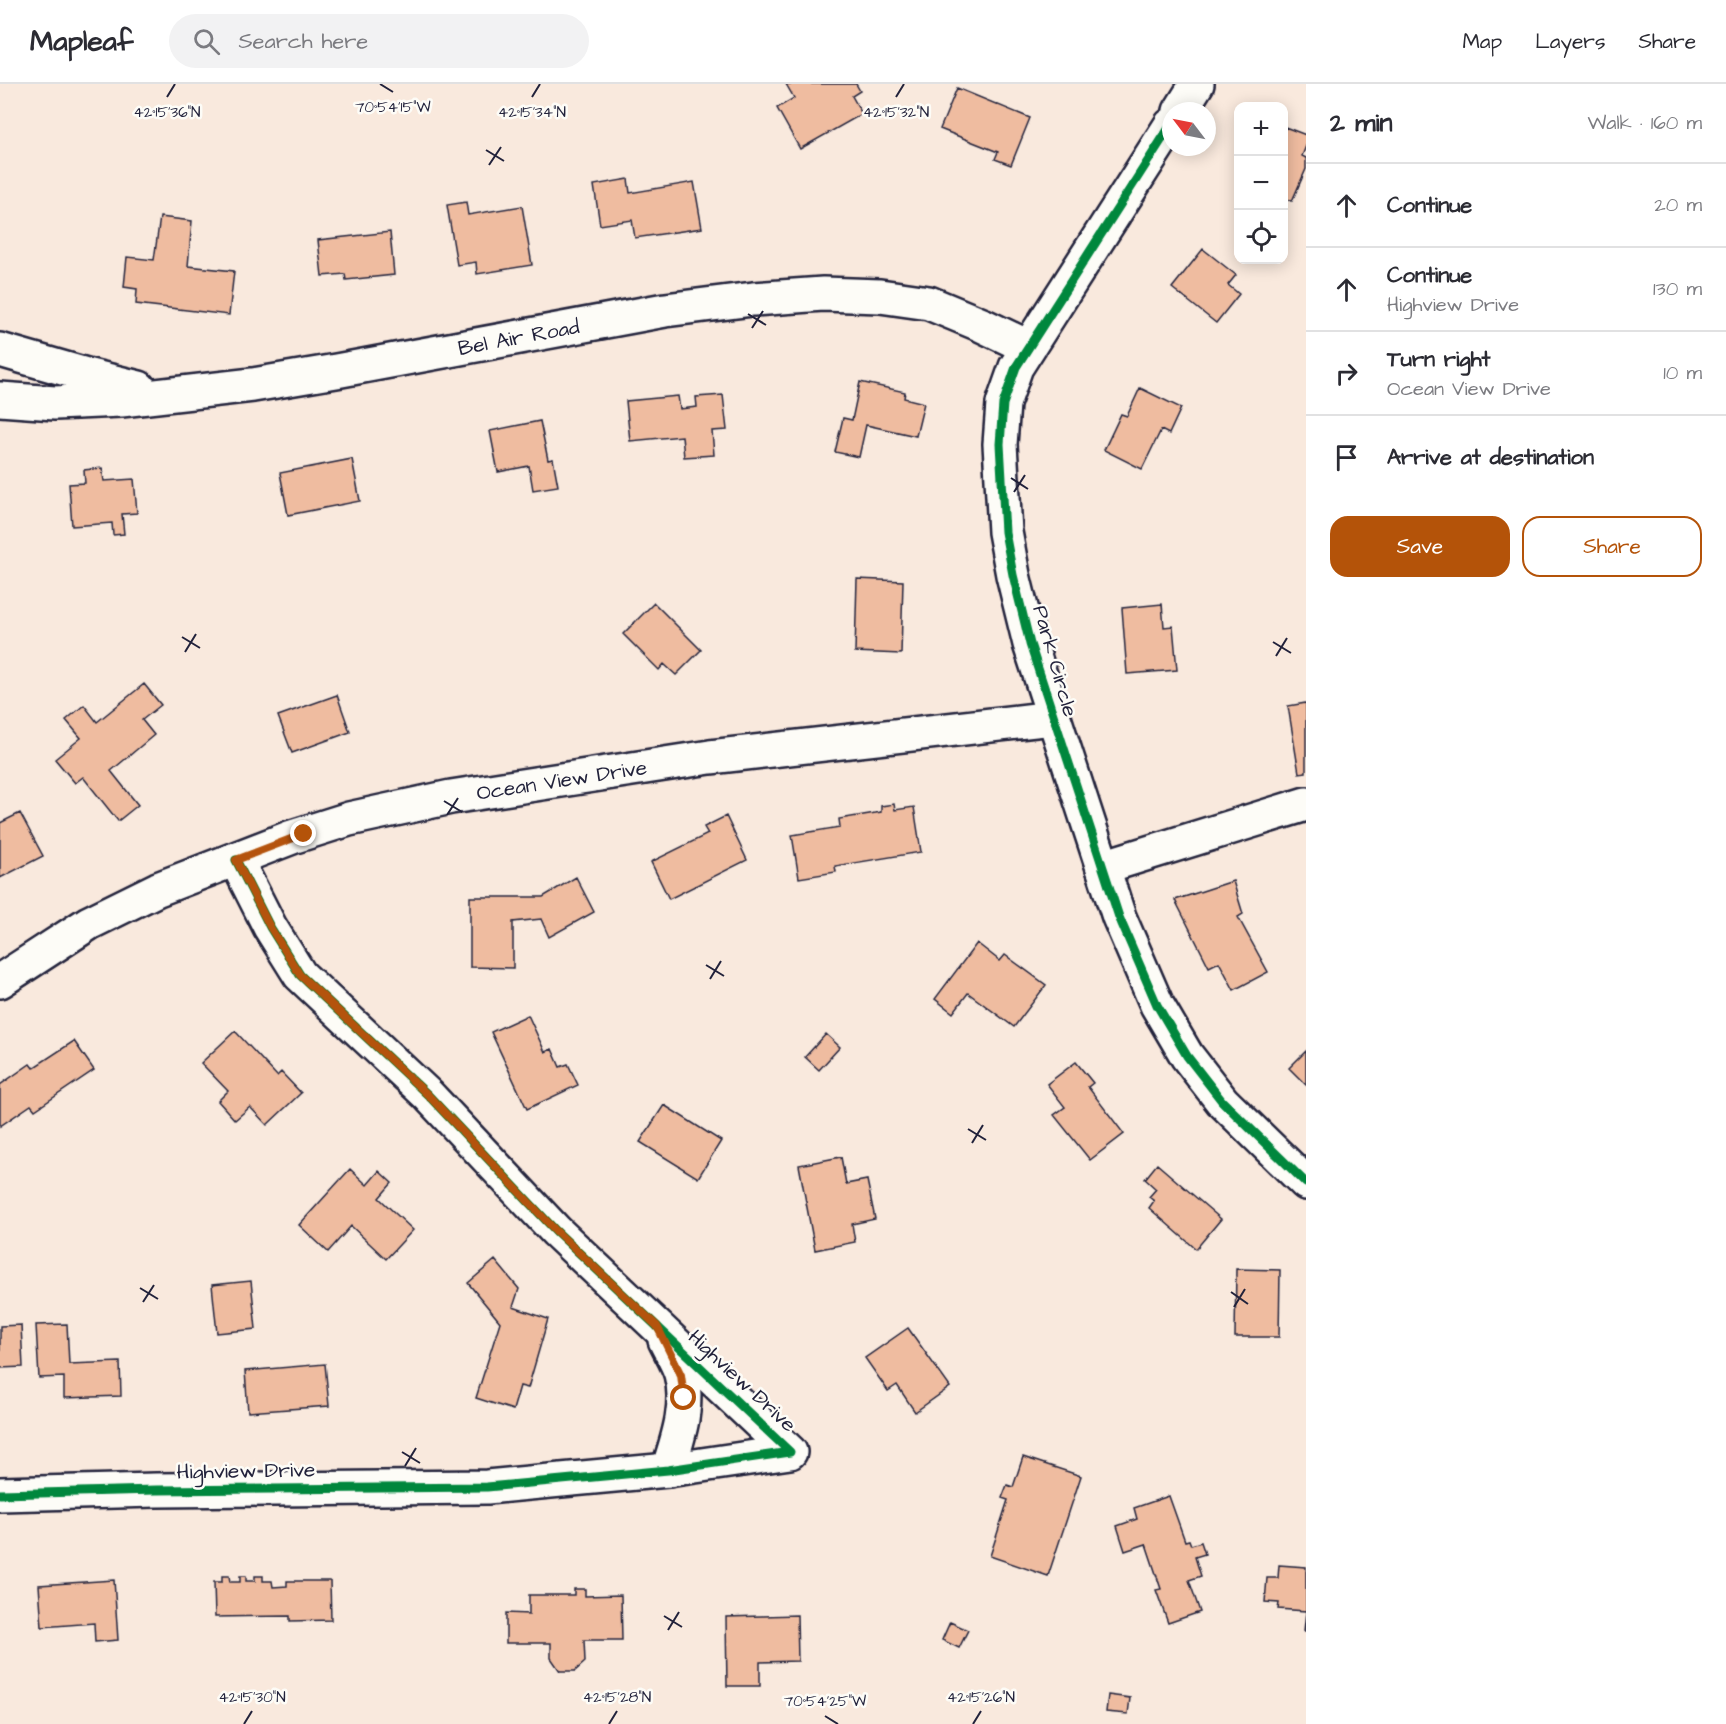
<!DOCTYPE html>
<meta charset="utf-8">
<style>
body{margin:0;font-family:"Architects Daughter",sans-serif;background:#f2f2f3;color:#2b2b33}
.controls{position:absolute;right:18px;top:18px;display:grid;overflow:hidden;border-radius:12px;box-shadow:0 3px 15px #0003}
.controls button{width:54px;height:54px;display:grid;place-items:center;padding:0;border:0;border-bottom:2px solid #e1e1e2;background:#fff;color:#2b2b33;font:30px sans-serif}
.compass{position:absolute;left:1162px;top:18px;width:54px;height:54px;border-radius:50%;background:#fff;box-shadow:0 3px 15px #0003;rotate:302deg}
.stop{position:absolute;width:18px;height:18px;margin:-14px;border:4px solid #b45309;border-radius:50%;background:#fff}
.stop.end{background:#b45309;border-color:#fff;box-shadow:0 2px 6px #0008}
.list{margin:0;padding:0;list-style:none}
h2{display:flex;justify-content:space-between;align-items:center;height:78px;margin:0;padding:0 24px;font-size:26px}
h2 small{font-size:20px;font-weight:400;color:#7c7c81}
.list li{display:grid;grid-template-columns:39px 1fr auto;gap:18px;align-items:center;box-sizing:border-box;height:84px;padding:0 24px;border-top:2px solid #e1e1e2}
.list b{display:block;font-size:22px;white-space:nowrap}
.list p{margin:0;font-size:20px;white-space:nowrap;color:#7c7c81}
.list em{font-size:20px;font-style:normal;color:#7c7c81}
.actions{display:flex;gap:12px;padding:18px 24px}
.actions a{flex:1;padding:14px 0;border:2px solid #b45309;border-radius:18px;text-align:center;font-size:21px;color:#b45309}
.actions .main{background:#b45309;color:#fff}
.icon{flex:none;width:33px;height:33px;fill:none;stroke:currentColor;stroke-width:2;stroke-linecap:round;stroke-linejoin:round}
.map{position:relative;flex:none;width:1306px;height:1640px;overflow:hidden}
header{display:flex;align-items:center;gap:36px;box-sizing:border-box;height:84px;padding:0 30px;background:#fff;border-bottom:2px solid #e1e1e2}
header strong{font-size:28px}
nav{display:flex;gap:33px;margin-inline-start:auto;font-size:21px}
.search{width:420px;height:54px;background:#f2f2f3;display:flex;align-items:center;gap:15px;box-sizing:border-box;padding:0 21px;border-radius:33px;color:#7c7c81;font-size:22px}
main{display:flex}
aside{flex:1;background:#fff}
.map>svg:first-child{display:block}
.building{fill:#efbca0;stroke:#22223b;stroke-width:1.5}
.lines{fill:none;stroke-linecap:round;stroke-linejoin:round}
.minor-casing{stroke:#22223b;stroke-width:38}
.minor{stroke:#fdfcf7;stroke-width:33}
.cycleway-casing{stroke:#fdfcf7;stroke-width:13}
.cycleway{stroke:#00873e;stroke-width:9}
.route{stroke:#b45309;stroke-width:8}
.ticks{fill:none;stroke:#22223b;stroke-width:2}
.labels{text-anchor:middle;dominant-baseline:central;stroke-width:5;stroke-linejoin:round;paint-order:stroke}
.street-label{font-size:21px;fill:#22223b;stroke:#fdfcf7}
.ticks-label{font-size:15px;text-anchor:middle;fill:#22223b;stroke:#fdfcf7;stroke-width:5;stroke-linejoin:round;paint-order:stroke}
</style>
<header>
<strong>Mapleaf</strong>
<div class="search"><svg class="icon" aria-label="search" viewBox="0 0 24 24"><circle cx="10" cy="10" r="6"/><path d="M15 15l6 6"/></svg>Search here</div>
<nav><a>Map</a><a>Layers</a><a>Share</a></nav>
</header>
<main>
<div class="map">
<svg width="1306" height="1640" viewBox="0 0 1306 1640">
<rect width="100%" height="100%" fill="#f9e9dd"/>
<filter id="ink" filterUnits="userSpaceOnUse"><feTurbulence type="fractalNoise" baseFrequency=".0167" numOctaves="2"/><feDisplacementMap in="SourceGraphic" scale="12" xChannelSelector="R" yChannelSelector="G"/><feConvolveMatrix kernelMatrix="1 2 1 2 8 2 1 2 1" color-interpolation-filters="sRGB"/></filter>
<g filter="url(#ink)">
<!-- building -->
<path class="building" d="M786,0H856L860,7L852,12L862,30L800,65L777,24L794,14Z
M957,4L1030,34L1011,81L995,75L998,68L940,45Z
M1285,43L1306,51V62L1302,72L1306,74V85L1292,117L1284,114V47Z
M628,95L630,109L694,98L702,144L635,154L632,136L600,141L594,101Z
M466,118L468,131L522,122L532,181L477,190L476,178L457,181L447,121Z
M160,133L192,137L188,182L234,187L229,231L136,220L137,205L124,203L127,173L154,176Z
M390,148L394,191L346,196L345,190L322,192L318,156Z
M1203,165L1236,191L1228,201L1239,210L1216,239L1172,204Z
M860,298L905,308L904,314L924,319L916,352L866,341L859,373L835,368L843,334L852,336Z
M1140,304L1181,324L1169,350L1161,346L1142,385L1104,366L1121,330L1127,332Z
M723,311L727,346L712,347L714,371L684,373L682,352L630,357L626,317L678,312L680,325L697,323L696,313Z
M540,337L548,376L553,375L558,402L533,406L529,382L498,388L490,347Z
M352,375L360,417L288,431L280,389Z
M102,384L104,397L134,395L137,429L122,430L124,450L113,451L112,439L72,442L69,400L85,399L84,386Z
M857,495L903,497L901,570L855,568Z
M654,519L701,566L676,591L664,580L659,586L623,550Z
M1162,520L1164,543L1173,542L1177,586L1127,590L1122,524Z
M144,600L161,621L142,636L154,651L111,687L138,721L118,737L83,693L75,699L55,675L81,654L66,636L84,621L97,638Z
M337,611L350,648L292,669L278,632Z
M1306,619V688L1299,689L1288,622Z
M894,720L895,726L914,723L921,768L835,782L836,788L799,794L792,751L840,743L839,735L881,728V722Z
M20,729L43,772L0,794V739Z
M726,732L747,776L669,815L651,778L708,750L704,743Z
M576,793L594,828L549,853L541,835L513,838V884L470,883V813H543Z
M1233,797L1243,830L1238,833L1268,888L1234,906L1219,878L1209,883L1175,816Z
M977,859L1000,877L1005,871L1046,901L1014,943L968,909L953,929L935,915Z
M528,931L545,968L552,965L560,983L568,980L578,1001L527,1025L491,948Z
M235,947L277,992L281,988L301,1009L267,1041L250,1023L235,1036L218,1017L228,1007L201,979Z
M826,950L840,963L819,986L805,973Z
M74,957L94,986L35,1026L31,1021L0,1042V1001L30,980L33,984Z
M1306,967V1001L1289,984Z
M1076,978L1093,999L1088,1003L1124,1050L1090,1076L1054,1031L1065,1023L1047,1000Z
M664,1021L721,1057L698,1094L640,1058Z
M841,1073L846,1100L867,1096L875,1135L852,1140L855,1158L815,1166L799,1081Z
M1157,1080L1221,1135L1196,1165L1149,1124L1154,1117L1149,1113L1156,1105L1145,1095Z
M350,1085L367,1101L379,1087L392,1099L379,1114L413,1146L386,1175L351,1142L328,1168L299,1141Z
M495,1176L519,1205L513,1223L548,1235L528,1304L520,1302L513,1326L476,1314L500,1238L468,1199Z
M1236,1185L1280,1186L1279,1253H1235Z
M251,1197L256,1245L217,1249L212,1201Z
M67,1240L69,1280L120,1278L121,1312L64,1314V1293L39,1294L36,1241Z
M21,1241L23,1283L0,1284V1242Z
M908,1244L950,1303L915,1328L897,1301L888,1307L865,1274Z
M325,1280L329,1322L248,1328L245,1287Z
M1023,1373L1081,1392L1048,1492L990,1472L1008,1416L1002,1414L1007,1401L1013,1403Z
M1169,1412L1185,1457L1189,1456L1191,1461L1201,1458L1205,1470L1195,1473L1201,1492L1189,1496L1200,1528L1168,1539L1156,1506L1161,1505L1146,1460L1125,1467L1117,1442L1137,1435L1134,1424Z
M1279,1481L1306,1483V1547H1304L1306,1527L1278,1525L1279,1519L1265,1518L1267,1494H1278Z
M222,1492H229L230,1498H240V1492H246V1497H255V1492H263V1497H272L273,1503L287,1502V1497H330L331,1536L290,1537V1532L215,1533L214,1498H222Z
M114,1496L118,1556L95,1558L94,1539L42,1543L39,1501Z
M574,1505H585V1512L621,1511L622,1556H584L585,1578L575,1587H560L551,1574V1559H506V1529L529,1530V1511H574Z
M797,1531L798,1577L760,1578V1602H727L726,1533Z
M950,1538L968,1546L959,1564L942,1556Z
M1108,1611L1130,1614L1128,1630L1106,1628Z"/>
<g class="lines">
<defs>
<g id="minor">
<path d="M1180,27L1197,0"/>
<path d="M1171,41L1016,283L1003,320L1000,360L1005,448L1013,491L1030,560L1119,833L1157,921L1187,972L1222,1017L1306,1099"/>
<path d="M0,266L90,292L139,304"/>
<path id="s1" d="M0,315L55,319L121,316L253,301L336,287L665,226L753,215L823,210L880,212L929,219L982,241L1028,263"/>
<path d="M1103,783L1306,720"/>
<path id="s2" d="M0,897L89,839L158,805L292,753L349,735L451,713L710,673L1053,634"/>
<path d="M665,1256C670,1267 678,1279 681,1290C690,1322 677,1357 668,1386"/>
<path d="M0,1410L156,1406L487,1403L668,1386L790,1368L556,1147L428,1011L300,891L270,843L236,776"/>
</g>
</defs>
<!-- minor casing -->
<use href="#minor" class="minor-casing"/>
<!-- minor -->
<use href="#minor" class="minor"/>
<defs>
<path id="cycleway" d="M1171,41L1016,283L1003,320L1000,360L1005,448L1013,491L1030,560L1119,833L1157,921L1187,972L1222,1017L1306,1099
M0,1410L156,1406L487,1403L668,1386L790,1368L556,1147L428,1011L300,891L270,843L236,776"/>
</defs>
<!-- cycleway casing -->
<use href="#cycleway" class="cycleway-casing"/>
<!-- cycleway -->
<use href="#cycleway" class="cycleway"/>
</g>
</g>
<g class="lines" filter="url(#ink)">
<!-- route -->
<path class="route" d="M304,750L236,776L270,843L300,891L428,1011L556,1147L657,1242L681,1291L684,1314"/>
</g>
<!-- ticks -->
<path class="ticks" d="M380,0L393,8M167,13L175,0M532,13L540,0M896,13L904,0M486,66L504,77M489,81L501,63M748,230L766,241M752,244L763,227M1011,394L1028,405M1014,408L1025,391M182,553L200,564M1273,558L1291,569M185,568L196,550M1276,572L1287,554M444,717L462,728M447,731L458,714M706,881L724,892M710,895L721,877M968,1045L986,1056M972,1059L983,1041M140,1204L158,1215M1231,1208L1248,1220M143,1218L154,1201M1234,1223L1245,1205M402,1368L420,1379M405,1382L416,1364M664,1532L682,1543M668,1546L679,1528M825,1632L838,1640M244,1640L252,1627M609,1640L617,1627M973,1640L981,1627"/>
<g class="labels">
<!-- street labels -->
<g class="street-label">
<text stroke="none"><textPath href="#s1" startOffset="524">Bel Air Road</textPath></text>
<text transform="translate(1055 577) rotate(74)">Park Circle</text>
<text stroke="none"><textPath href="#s2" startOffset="603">Ocean View Drive</textPath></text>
<text transform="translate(742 1297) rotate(43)">Highview Drive</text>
<text transform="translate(246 1387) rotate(-1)">Highview Drive</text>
</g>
</g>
<g class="ticks-label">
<text x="393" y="28">70°54'15"W</text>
<text x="167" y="33">42°15'36"N</text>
<text x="532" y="33">42°15'34"N</text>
<text x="896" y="33">42°15'32"N</text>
<text x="252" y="1618">42°15'30"N</text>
<text x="617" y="1618">42°15'28"N</text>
<text x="981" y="1618">42°15'26"N</text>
<text x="825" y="1622">70°54'25"W</text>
</g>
</svg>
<div class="controls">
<button>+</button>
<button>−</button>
<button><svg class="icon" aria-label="locate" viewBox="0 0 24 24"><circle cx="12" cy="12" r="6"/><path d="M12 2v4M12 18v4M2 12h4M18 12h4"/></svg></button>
</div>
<svg class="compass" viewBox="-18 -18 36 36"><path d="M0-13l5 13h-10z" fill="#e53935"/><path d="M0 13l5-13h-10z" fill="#7c7c81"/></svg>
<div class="stop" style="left:684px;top:1314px"></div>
<div class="stop end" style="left:304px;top:750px"></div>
</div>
<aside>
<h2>2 min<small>Walk · 160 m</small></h2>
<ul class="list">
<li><svg class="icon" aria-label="ahead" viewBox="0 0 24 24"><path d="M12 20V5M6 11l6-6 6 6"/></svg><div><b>Continue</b></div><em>20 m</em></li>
<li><svg class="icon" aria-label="ahead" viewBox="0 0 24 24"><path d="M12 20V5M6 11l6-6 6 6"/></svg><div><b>Continue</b><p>Highview Drive</p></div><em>130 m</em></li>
<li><svg class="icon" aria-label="right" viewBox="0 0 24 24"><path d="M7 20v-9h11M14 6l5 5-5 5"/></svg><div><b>Turn right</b><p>Ocean View Drive</p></div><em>10 m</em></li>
<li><svg class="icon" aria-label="arrive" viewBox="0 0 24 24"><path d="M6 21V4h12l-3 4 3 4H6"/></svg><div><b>Arrive at destination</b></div></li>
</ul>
<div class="actions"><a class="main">Save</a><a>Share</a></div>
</aside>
</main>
